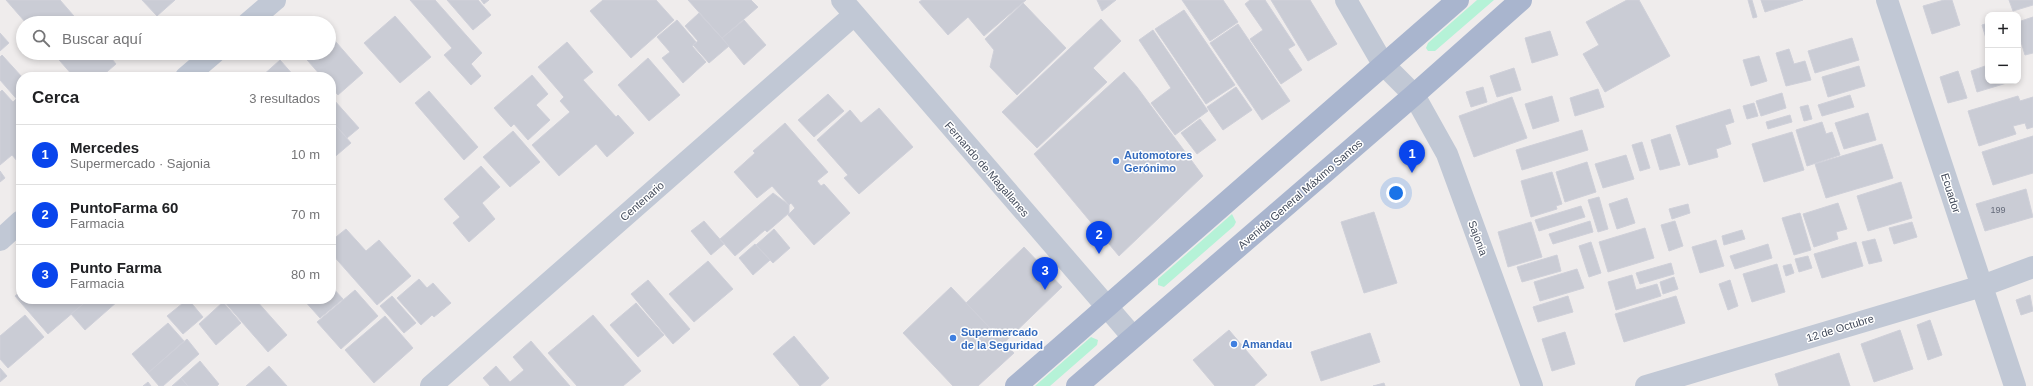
<!DOCTYPE html>
<html lang="es">
<meta charset="utf-8">
<style>
body{margin:0;font-family:Helvetica,sans-serif;background:#f2f2f2;color:#202124}
.controls{position:absolute;right:12px;top:12px;display:grid;overflow:hidden;border-radius:8px;box-shadow:0 2px 6px #0003}
.controls button{width:36px;height:36px;display:grid;place-items:center;padding:0;border:0;border-bottom:1px solid #e0e0e0;background:#fff;color:#202124;font:20px sans-serif}
.you{position:absolute;left:1396px;top:193px;width:14px;height:14px;margin:-10px;border:3px solid #fff;border-radius:50%;background:#1a73e8;box-shadow:0 0 0 6px #1a73e833}
.badge{display:grid;place-items:center;width:26px;height:26px;border-radius:50%;background:#0945ec;color:#fff;font-size:13px;font-weight:700}
.pin{position:absolute;translate:-50% -33px;filter:drop-shadow(0 1px 2px #0008)}
.pin::after{content:'';position:absolute;top:21px;width:14px;height:12px;background:inherit;clip-path:polygon(0 0,100% 0,50% 100%)}
.list{margin:0;padding:0;list-style:none}
h2{display:flex;justify-content:space-between;align-items:center;height:52px;margin:0;padding:0 16px;font-size:17px}
h2 small{font-size:13px;font-weight:400;color:#757577}
.list li{display:grid;grid-template-columns:26px 1fr auto;gap:12px;align-items:center;box-sizing:border-box;height:60px;padding:0 16px;border-top:1px solid #e0e0e0}
.list b{display:block;font-size:15px;white-space:nowrap}
.list p{margin:0;font-size:13px;white-space:nowrap;color:#757577}
.list em{font-size:13px;font-style:normal;color:#757577}
.icon{flex:none;width:22px;height:22px;fill:none;stroke:currentColor;stroke-width:2;stroke-linecap:round;stroke-linejoin:round}
.map{position:relative;flex:none;width:2033px;height:386px;overflow:hidden}
.search{position:absolute;background:#fff;box-shadow:0 2px 6px #0003;left:16px;top:16px;width:320px;height:44px;display:flex;align-items:center;gap:10px;box-sizing:border-box;padding:0 14px;border-radius:22px;color:#757577;font-size:15px}
.panel{position:absolute;background:#fff;box-shadow:0 2px 6px #0003;left:16px;top:72px;width:320px;height:232px;border-radius:16px}
.map>svg:first-child{display:block}
.green{fill:#b5f2d7}
.building{fill:#caccd5;stroke:#cfd0d9}
.lines{fill:none;stroke-linecap:round;stroke-linejoin:round}
.minor{stroke:#c1c8d5;stroke-width:22}
.major{stroke:#a9b5ce;stroke-width:22}
.shop-dot{fill:#3f7fe0;stroke:#fff;stroke-width:1.5}
.labels{text-anchor:middle;dominant-baseline:central;stroke-width:3;stroke-linejoin:round;paint-order:stroke}
.number-label{font-size:9px;fill:#656b7a}
.shop-label{font-size:11px;font-weight:bold;fill:#366cbe;stroke:#fff;text-anchor:start}
.street-label{font-size:11px;fill:#434b5b;stroke:#fff}
</style>
<div class="map">
<svg width="2033" height="386" viewBox="0 0 2033 386">
<rect width="100%" height="100%" fill="#efecec"/>
<!-- green -->
<path class="green" d="M1477,0H1494L1435,51H1428L1426,48L1428,43Z
M1232,214L1236,222L1234,226L1164,287L1158,285V279Z
M1091,337L1098,340L1097,345L1050,386H1035Z"/>
<!-- building -->
<path class="building" d="M6,0H60L80,23H26Z
M142,0H175L157,16Z
M410,0H435L482,53L471,64L481,76L471,85L444,55L452,48Z
M447,0H478L491,15L473,30Z
M481,0H489L484,4Z
M603,0H656L674,20L631,58L590,11Z
M688,0H751L758,7L722,38Z
M922,0H1026L984,36L968,17L948,35L919,2Z
M1097,0H1116L1102,11Z
M1182,0H1223L1238,22L1210,41Z
M1250,0H1265L1295,45L1288,49L1302,70L1281,84L1250,39L1263,30L1245,4Z
M1271,0H1310L1337,44L1308,61Z
M1627,0H1639L1670,56L1605,92L1583,54L1599,45L1586,22Z
M1748,0H1752L1757,17L1753,18Z
M1761,0H1803L1765,12Z
M1944,0H1952L1960,25L1932,34L1923,6Z
M2009,0H2033V5L2013,11Z
M1023,3L1066,48L1017,95L990,67L994,50L985,39Z
M1184,10L1235,85L1206,104L1155,29Z
M699,13L729,46L709,63L693,45L698,41L685,26Z
M395,16L431,57L400,83L364,43Z
M2033,17V53L2025,55L2018,32V22Z
M1101,19L1121,41L1093,68L1107,82L1037,148L1002,112Z
M677,20L696,42L692,46L706,62L683,83L662,58L670,52L657,37Z
M744,20L766,45L744,65L722,38Z
M1988,23V45L1982,25Z
M1238,24L1290,101L1262,120L1210,43Z
M1153,30L1208,111L1175,135L1151,103L1171,88L1139,40Z
M1550,31L1558,55L1532,63L1525,38Z
M0,33L9,43L0,51Z
M329,34L363,73L338,95L331,87V77H322L301,53H329Z
M1852,38L1859,60L1815,73L1808,51Z
M567,42L593,72L583,80L616,117L618,115L634,133L607,157L596,144L559,176L532,145L570,112L560,101L564,97L538,67Z
M1789,49L1794,64L1805,61L1811,80L1786,86L1776,53Z
M53,53H107L116,64L101,77H74Z
M2,55L22,77L21,104L0,80V57Z
M1759,56L1767,81L1751,86L1743,60Z
M648,58L680,95L649,121L618,85Z
M280,60L294,76L261,77Z
M1988,65V81L2010,82L1977,92L1971,71Z
M1859,66L1865,86L1828,97L1822,77Z
M1514,68L1521,90L1497,97L1490,76Z
M1958,71L1967,98L1948,103L1940,77Z
M1124,72L1137,87L1203,176L1119,256L1034,154Z
M532,75L548,94L536,105L550,120L528,140L514,124L511,127L494,108Z
M1236,87L1252,110L1223,130L1207,107Z
M1483,87L1487,102L1471,107L1466,92Z
M1598,89L1604,107L1575,116L1570,98Z
M2,90L13,102L16,99L21,104V159L18,162L12,155L0,165V92Z
M429,91L478,147L464,160L415,103Z
M1782,93L1786,108L1761,116L1756,101Z
M828,94L844,111L814,137L798,120Z
M1850,95L1854,107L1822,116L1818,105Z
M1552,96L1559,121L1533,129L1525,104Z
M2018,96L2020,101L2033,97V127L2027,129L2025,123L2013,126L2016,134L1979,146L1968,111Z
M1512,97L1527,138L1474,157L1459,116Z
M334,100L359,128L347,138L331,120V103Z
M1754,103L1758,116L1747,119L1743,106Z
M1808,105L1812,119L1804,121L1800,107Z
M879,108L913,147L859,194L844,178L848,175L817,140L850,110L861,123Z
M1730,109L1734,122L1725,125L1731,144L1716,149L1718,157L1689,165L1676,126Z
M1868,113L1876,140L1844,149L1835,123Z
M1790,115L1792,122L1768,129L1766,122Z
M1200,119L1216,140L1197,154L1181,133Z
M331,120L351,143L331,160Z
M1822,122L1826,134L1832,132L1840,155L1807,166L1796,130Z
M785,123L828,172L817,181L821,186L824,184L850,213L814,245L788,215L795,208L791,203L789,205L772,186L757,198L734,172L755,153L753,151Z
M1582,130L1588,150L1522,170L1516,150Z
M513,131L540,162L510,187L483,157Z
M1792,132L1804,170L1764,182L1752,144Z
M1670,134L1680,165L1660,170L1651,140Z
M2033,136V173L1993,185L1982,152Z
M1642,142L1650,168L1640,171L1632,145Z
M1882,144L1893,178L1826,198L1815,164Z
M1626,155L1634,179L1603,188L1595,164Z
M1587,162L1596,192L1565,202L1556,172Z
M481,166L500,187L482,203L495,219L469,242L453,223L460,217L444,199Z
M0,171L5,178L0,182Z
M1552,172L1562,204L1556,206L1557,209L1531,217L1521,181Z
M1901,182L1912,218L1868,231L1857,196Z
M2026,189L2033,217L1985,231L1976,204Z
M773,193L789,205V213L767,232L765,230L735,256L720,239Z
M1599,197L1608,229L1598,232L1588,200Z
M1627,198L1635,223L1617,229L1609,204Z
M1838,203L1847,229L1836,232L1838,239L1814,247L1803,214Z
M1688,204L1690,213L1672,219L1669,209Z
M1581,206L1585,217L1539,231L1535,220Z
M1374,212L1397,283L1364,293L1341,222Z
M1800,213L1811,250L1794,255L1782,218Z
M704,221L724,244L711,255L691,231Z
M1590,221L1593,232L1553,244L1549,234Z
M1675,221L1683,246L1669,251L1661,225Z
M1531,222L1542,257L1508,267L1498,232Z
M1912,222L1917,237L1894,244L1889,228Z
M1645,228L1654,258L1608,272L1599,242Z
M346,229L366,251L379,240L411,276L377,305L331,253V241Z
M774,229L790,248L773,263L756,245Z
M1742,230L1745,239L1724,245L1722,236Z
M1875,239L1882,261L1869,264L1862,242Z
M1716,240L1724,266L1700,273L1692,247Z
M1591,242L1601,273L1589,277L1579,246Z
M1856,242L1863,266L1822,278L1814,254Z
M755,244L770,260L753,275L739,258Z
M1768,244L1772,258L1735,269L1730,256Z
M1024,247L1062,287L1004,343L966,303Z
M1557,255L1561,271L1522,282L1517,267Z
M1808,256L1812,268L1799,272L1795,259Z
M708,261L733,289L694,322L669,294Z
M1671,263L1674,274L1640,284L1636,273Z
M1777,264L1785,292L1752,302L1743,274Z
M1791,264L1794,273L1786,276L1783,266Z
M1577,269L1584,288L1540,301L1534,282Z
M1632,275L1636,290L1657,284L1661,296L1616,310L1608,282Z
M1674,277L1678,289L1663,294L1660,282Z
M419,279L427,288L433,283L451,303L434,317L432,315L421,325L397,298Z
M648,280L690,329L673,344L631,294Z
M1730,280L1738,306L1728,310L1719,284Z
M331,286L343,299L320,318L303,299H331Z
M951,287L1014,353L978,386H953L903,333Z
M355,290L378,316L341,349L317,322Z
M21,291V299H89L48,334L15,296Z
M2030,295L2033,311L2021,315L2016,300Z
M392,296L416,323L404,333L380,306Z
M1568,296L1573,312L1538,322L1533,307Z
M1676,296L1685,323L1624,342L1615,314Z
M89,299H116L118,301L85,330L71,314Z
M188,299L203,317L183,334L167,316Z
M222,299H255L287,335L268,352Z
M223,302L241,323L216,345L199,324Z
M636,303L664,335L638,357L610,325Z
M25,315L44,337L8,368L0,359V336Z
M593,315L641,371L623,386H577L548,353Z
M385,316L413,348L374,383L345,350Z
M1930,320L1942,355L1928,360L1917,325Z
M168,323L184,341L148,373L132,354Z
M1229,330L1267,375L1254,386H1215L1193,360Z
M1900,330L1913,369L1874,382L1861,344Z
M1565,332L1575,364L1552,371L1542,339Z
M1370,333L1380,362L1321,381L1311,352Z
M794,336L829,378L820,386H800L773,354Z
M187,339L199,354L163,386H159L148,373Z
M531,341L570,386H490L483,378L496,366L510,382L524,370L513,357Z
M1839,353L1850,386H1779L1775,374Z
M200,361L219,384L217,386H188L181,378Z
M269,366L287,386H246Z
M0,368L7,376L0,382Z
M181,378L188,386H172Z
M148,382L151,386H143Z
M1384,383L1385,386H1373Z"/>
<g class="lines">
<!-- minor -->
<path class="minor" d="M842,0L1133,337
M1346,0L1383,64L1414,95L1447,154L1532,386
M1887,0L2015,386
M248,23L275,0
M186,77L214,53
M0,240L21,221
M431,386L854,15
M1646,386L1982,286L2033,267"/>
<!-- major -->
<path class="major" d="M1016,386L1458,0
M1077,386L1414,95L1521,0"/>
</g>
<!-- markers -->
<g class="shop-dot">
<circle cx="1116" cy="161" r="4"/>
<circle cx="953" cy="338" r="4"/>
<circle cx="1234" cy="344" r="4"/>
</g>
<g class="labels">
<!-- number labels -->
<g class="number-label">
<text x="1998" y="210">199</text>
</g>
<!-- shop labels -->
<g class="shop-label">
<text x="1124" y="155">Automotores<tspan x="1124" dy="13">Gerónimo</tspan></text>
<text x="961" y="332">Supermercado<tspan x="961" dy="13">de la Seguridad</tspan></text>
<text x="1242" y="344">Amandau</text>
</g>
<!-- street labels -->
<g class="street-label">
<text transform="translate(987 169) rotate(49)">Fernando de Magallanes</text>
<text transform="translate(1951 193) rotate(72)">Ecuador</text>
<text transform="translate(1300 194) rotate(-41)">Avenida General Máximo Santos</text>
<text transform="translate(642 201) rotate(-41)">Centenario</text>
<text transform="translate(1478 238) rotate(70)">Sajonia</text>
<text transform="translate(1840 328) rotate(-17)">12 de Octubre</text>
</g>
</g>
</svg>
<div class="controls">
<button>+</button>
<button>−</button>
</div>
<div class="you"></div>
<div class="pin badge" style="left:1412px;top:173px">1</div>
<div class="pin badge" style="left:1099px;top:254px">2</div>
<div class="pin badge" style="left:1045px;top:290px">3</div>
<div class="search"><svg class="icon" aria-label="search" viewBox="0 0 24 24"><circle cx="10" cy="10" r="6"/><path d="M15 15l6 6"/></svg>Buscar aquí</div>
<section class="panel">
<h2>Cerca<small>3 resultados</small></h2>
<ul class="list">
<li><span class="badge">1</span><div><b>Mercedes</b><p>Supermercado · Sajonia</p></div><em>10 m</em></li>
<li><span class="badge">2</span><div><b>PuntoFarma 60</b><p>Farmacia</p></div><em>70 m</em></li>
<li><span class="badge">3</span><div><b>Punto Farma</b><p>Farmacia</p></div><em>80 m</em></li>
</ul>
</section>
</div>
